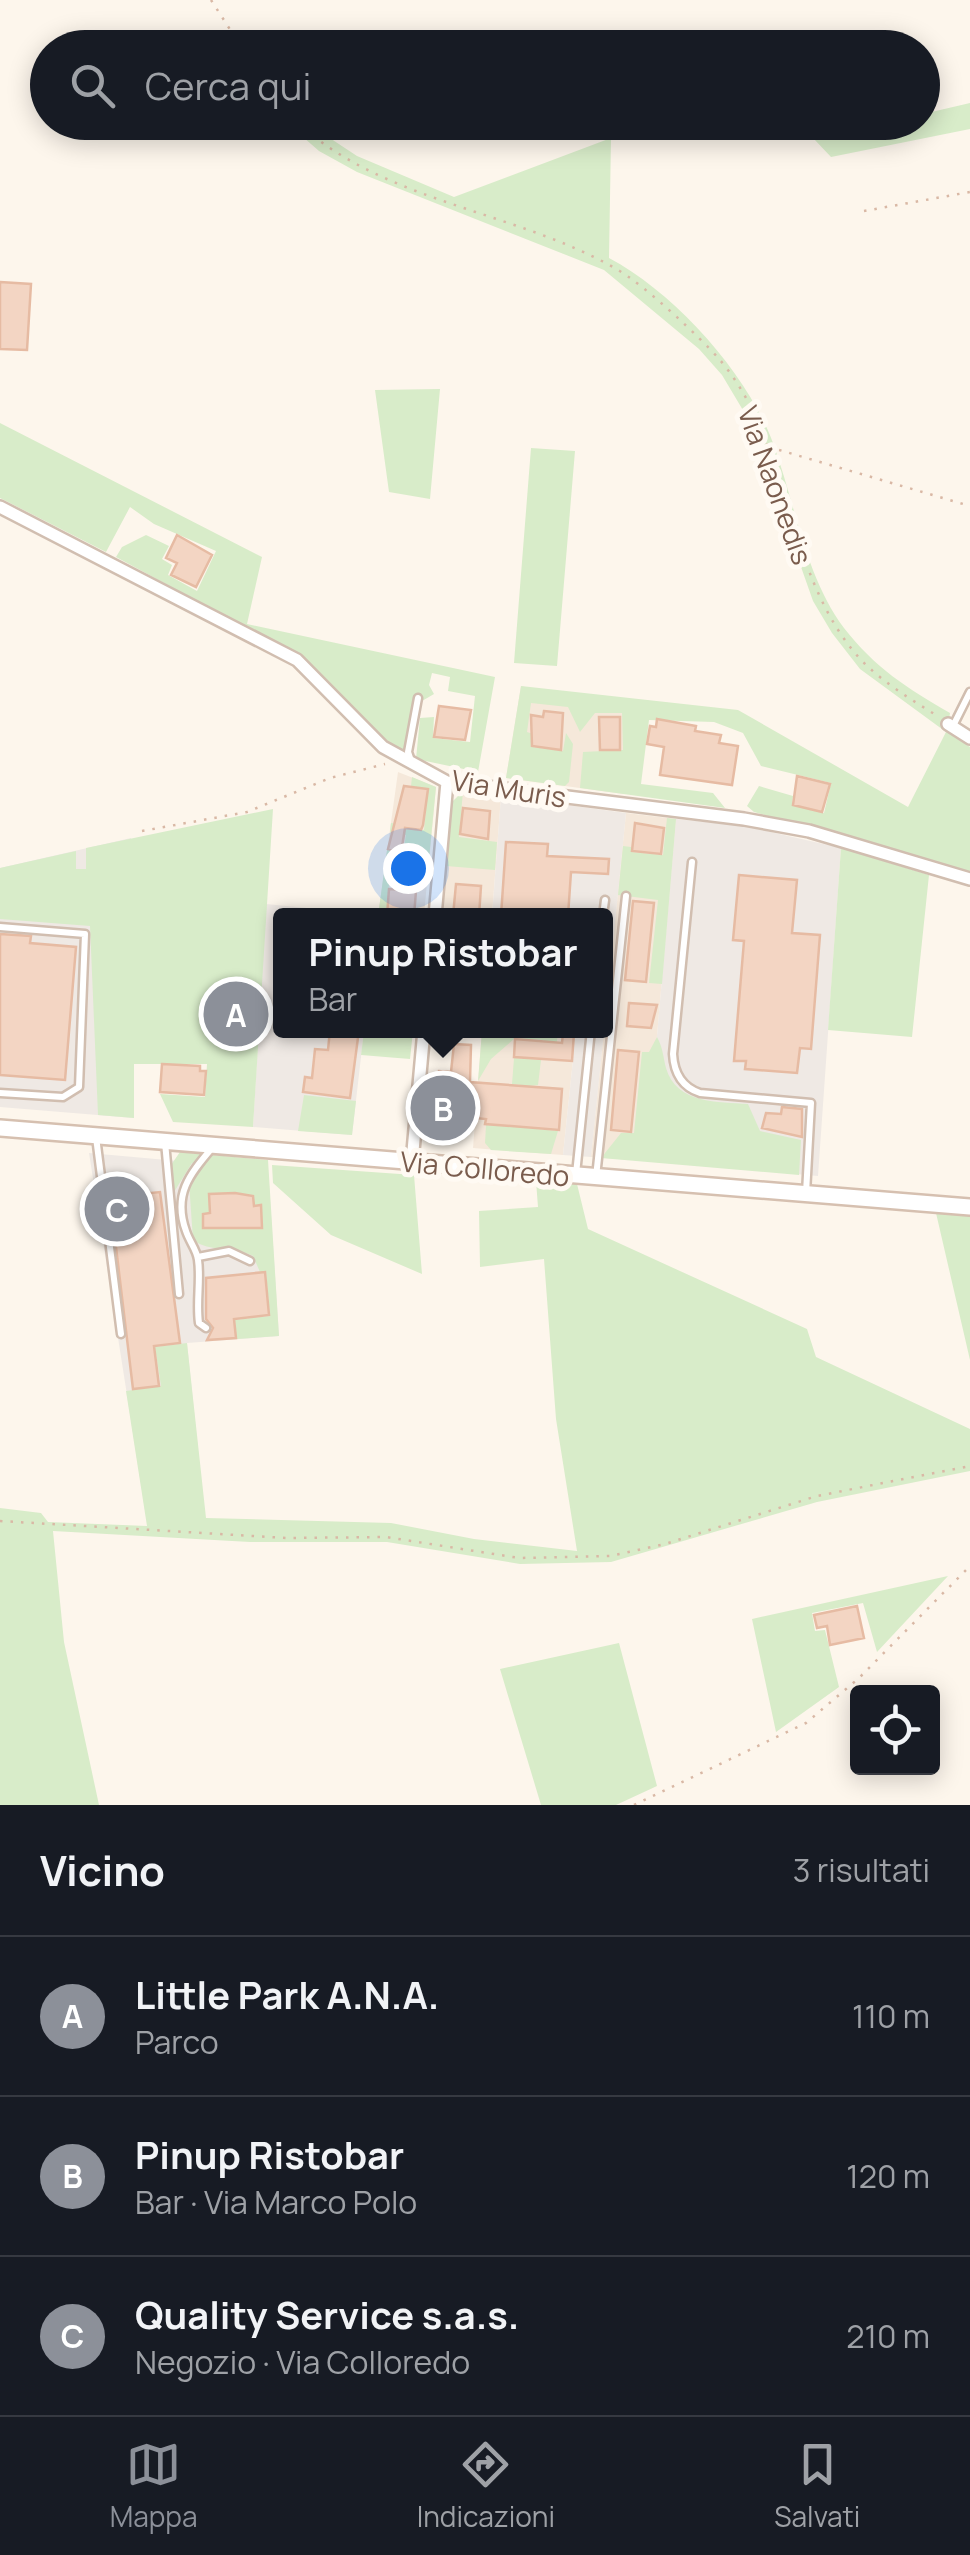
<!DOCTYPE html>
<html lang="it">
<meta charset="utf-8">
<style>
body{margin:0;font-family:Manrope,sans-serif;background:#20242c;color:#f1f3f6}
.controls{position:absolute;right:30px;bottom:30px;display:grid;overflow:hidden;border-radius:10px;box-shadow:0 5px 25px #0003}
.controls button{width:90px;height:90px;display:grid;place-items:center;padding:0;border:0;border-bottom:2px solid #363941;background:#171b24;color:#f1f3f6;font:50px sans-serif}
.you{position:absolute;left:408px;top:868px;width:35px;height:35px;margin:-25px;border:8px solid #fff;border-radius:50%;background:#1a73e8;box-shadow:0 0 0 15px #1a73e833}
.badge{display:grid;place-items:center;width:65px;height:65px;border-radius:50%;background:#8c9099;color:#fff;font-size:32px;font-weight:700}
.pin{position:absolute;translate:-50% -50%;border:5px solid #fff;box-shadow:0 2px 10px #0006}
.popup{position:absolute;left:273px;top:908px;width:340px;height:130px;box-sizing:border-box;display:grid;place-content:center;border-radius:10px;background:#171b24;filter:drop-shadow(0 2px 8px #0005);font-size:32px;white-space:nowrap;color:#9ea1a6}
.popup b{font-size:38px;color:#f1f3f6}
.popup::after{content:'';position:absolute;left:50%;top:100%;margin-left:-20px;border:20px solid transparent;border-top-color:#171b24}
.list{margin:0;padding:0;list-style:none}
h2{display:flex;justify-content:space-between;align-items:center;height:130px;margin:0;padding:0 40px;font-size:42px}
h2 small{font-size:32px;font-weight:400;color:#9ea1a6}
.list li{display:grid;grid-template-columns:65px 1fr auto;gap:30px;align-items:center;box-sizing:border-box;height:160px;padding:0 40px;border-top:2px solid #363941}
.list b{display:block;font-size:38px;white-space:nowrap}
.list p{margin:0;font-size:32px;white-space:nowrap;color:#9ea1a6}
.list em{font-size:32px;font-style:normal;color:#9ea1a6}
.icon{flex:none;width:55px;height:55px;fill:none;stroke:currentColor;stroke-width:2;stroke-linecap:round;stroke-linejoin:round}
.map{position:relative;flex:none;width:970px;height:1805px;overflow:hidden}
.search{position:absolute;background:#171b24;box-shadow:0 5px 25px #0003;left:30px;right:30px;top:30px;height:110px;display:flex;align-items:center;gap:25px;box-sizing:border-box;padding:0 35px;border-radius:55px;color:#9ea1a6;font-size:38px}
.sheet{height:610px;background:#171b24}
nav{display:flex;justify-content:space-around;align-items:center;box-sizing:border-box;height:140px;border-top:2px solid #363941;background:#171b24;font-size:28px;color:#9ea1a6}
nav a{display:grid;justify-items:center;gap:5px}
nav .on{color:#8c9099}
.map>svg:first-child{display:block}
.residential{fill:#f5e8da}
.industrial{fill:#efe9e4}
.green{fill:#d8ecc9}
.building{fill:#f3d5c3;stroke:#e6bba3;stroke-width:2.5}
.lines{fill:none;stroke-linecap:round;stroke-linejoin:round}
.service-casing{stroke:#d1beb0;stroke-width:11}
.minor-casing{stroke:#d1beb0;stroke-width:16}
.secondary-casing{stroke:#d6c0b0;stroke-width:20}
.path{stroke:#d9b8a5;stroke-width:2.5;stroke-dasharray:2.5 8;stroke-linecap:butt}
.service{stroke:#fff;stroke-width:6}
.minor{stroke:#fff;stroke-width:11}
.secondary{stroke:#fff;stroke-width:15}
.labels{text-anchor:middle;dominant-baseline:central;stroke-width:10;stroke-linejoin:round;paint-order:stroke}
.street-label{font-size:28px;fill:#7a5c4d;stroke:#fffaf3}
</style>
<div class="map">
<svg width="970" height="1805" viewBox="0 0 970 1805">
<rect width="100%" height="100%" fill="#fdf6ec"/>
<!-- residential -->
<path class="residential" d="M521,686L623,713L624,794L506,778Z
M398,772L436,787L424,915L378,916Z
M466,791L501,796L492,915L442,916L452,802Z
M626,813L676,819L646,1161L591,1157Z
M482,1031H576L563,1155L473,1148Z"/>
<!-- industrial -->
<path class="industrial" d="M501,796L626,813L606,1015V916H492Z
M676,819L745,826L841,848L818,1176L646,1161Z
M131,838L134,1118L0,1107V868Z
M266,904L378,915L280,916V1030L364,1031L352,1135L253,1127Z
M576,1031H604L591,1157L563,1155Z
M89,1153L268,1169L279,1336L187,1343L205,1518L146,1516Z"/>
<!-- green -->
<path class="green" d="M970,103V129L831,157L814,139L884,123L922,122L923,114Z
M287,123H307L357,156L454,197L611,138L609,258C675,293 747,373 773,443C795,503 805,576 844,628C874,667 908,689 950,713L947,732L970,747V873L754,812L747,806L759,786L793,796L792,805L824,813L831,783L761,766L743,733L714,722L649,720L641,784L713,793L725,808L580,788L583,752L623,750L622,713H595L580,732L568,707L531,703L527,732L533,734L532,747L563,751L566,733L573,744L569,782L565,786L506,778L521,686L738,710L908,807L946,732L860,669L832,633L813,601L750,422L722,375L699,349L604,270L357,172L319,151Z
M440,389L430,499L389,492L375,390Z
M0,423L262,557L247,624L495,677L478,772L416,759L420,718L434,717L433,738L470,742L475,696L448,691L450,677L432,673L429,685L434,694L422,701L423,696H414L404,749L399,752L299,656L116,557L122,547L146,535L169,546L162,559L172,565L168,575L197,591L216,551L154,524L130,507L106,552L0,498Z
M531,448L575,451L557,666L514,663Z
M412,777L436,787L427,879L390,875L386,915L378,916L387,850L403,852L406,835L390,832L391,823L399,824V829L424,830L428,789L411,786Z
M463,791L459,837L497,842L495,870L446,866L452,802Z
M273,809L253,1127L173,1122L160,1094L205,1097L207,1064H134V1118L98,1115L90,926L0,919V868L76,851V869H86V848Z
M667,818L676,819L662,984L649,983L658,900L618,895L623,846L631,847V852L663,855Z
M841,848L929,875L912,1037L828,1030Z
M364,1031H413L410,1059L361,1055Z
M482,1031H567L558,1032L556,1049L543,1040L515,1038L491,1059L478,1081Z
M657,1037C663,1048 663,1056 666,1068C676,1104 719,1102 748,1104L760,1131L801,1140L799,1175L601,1158L621,1133H634L642,1052H649Z
M514,1058L541,1060L538,1085L530,1086L527,1128L558,1131L551,1154L491,1150L485,1143L486,1125L517,1127L521,1085L512,1084Z
M304,1095L356,1101L352,1135L298,1131Z
M180,1152L268,1160L279,1336L237,1339L235,1320L270,1316L266,1272H260L253,1256C233,1245 210,1253 193,1240L189,1182L205,1164L192,1163L174,1192L171,1165Z
M272,1165L414,1175L422,1274L331,1235L273,1183Z
M536,1181L577,1184L588,1229L807,1329L816,1357L970,1429V1471L817,1502L611,1562L520,1564L387,1542H250L53,1531L64,1642L99,1805H0V1508L41,1513L48,1522L147,1526L126,1391L161,1386L155,1347L187,1343L206,1518L391,1523L474,1539L577,1551L556,1419L544,1259L480,1267L479,1211L538,1207Z
M936,1213L970,1216V1360Z
M948,1576L877,1652L863,1603L812,1613L815,1631L825,1630L839,1687L776,1732L752,1619Z
M619,1643L657,1786L616,1805H541L500,1669Z"/>
<!-- building -->
<path class="building" d="M0,282L31,284L27,350L0,349Z
M177,535L212,555L196,587L171,575L177,563L166,558Z
M439,706L471,710L465,740L434,737Z
M544,711L563,713L561,750L532,746L531,715L543,717Z
M599,717H620V750H600Z
M657,719L696,726L695,731L721,735L719,743L738,746L732,785L660,775L664,747L647,744L650,726L656,727Z
M797,776L830,784L822,812L793,805Z
M404,786L428,789L423,825L421,830L405,828L400,860L391,859L392,850L388,849Z
M463,808L490,811L488,839L460,834Z
M635,823L664,828L661,854L632,851Z
M506,842L548,844L547,856L609,859L608,874L571,872L568,916H501Z
M739,875L797,880L792,933L820,935L811,1049L800,1048L797,1073L745,1069L746,1061H734L744,941L733,940Z
M456,884L481,886L479,916H453Z
M389,889L416,891L414,916H387Z
M633,901L654,903L646,982L625,980Z
M0,934L31,936L30,943L76,947L65,1080L0,1075Z
M629,1003L657,1005L651,1028L627,1026Z
M330,1030H359L350,1098L303,1092L305,1077L312,1078L315,1049L328,1050Z
M563,1033H574L572,1061L514,1057L515,1039L562,1043Z
M454,1044L471,1045L470,1082L562,1089L559,1130L485,1124L486,1119L434,1114L439,1071L451,1072Z
M618,1050L639,1052L631,1132L611,1130Z
M162,1064L200,1066V1071H206L204,1095L160,1092Z
M782,1107L802,1109V1137L762,1128L766,1113L781,1114Z
M160,1192L180,1343L154,1346L159,1386L133,1389L110,1197Z
M235,1193L253,1196L254,1206L261,1205L262,1228H203V1214L210,1213L209,1194Z
M265,1272L269,1315L234,1319L236,1338L207,1340L213,1328L206,1319V1278Z
M857,1606L864,1638L830,1645L827,1626L817,1628L814,1615Z"/>
<g class="lines">
<defs>
<path id="service" d="M953,726L970,692
M411,761L408,752L418,698
M692,862L673,1054C674,1073 682,1087 700,1093L811,1103L806,1193
M603,916L605,900
M0,927L85,934L79,1087L63,1097L0,1093
M96,1137L121,1334
M165,1142L179,1294
M576,1174L591,1030
M596,1177L626,896
M198,1257L229,1251L250,1261
M206,1328L199,1323C196,1302 201,1280 198,1260C197,1250 189,1241 186,1231C173,1195 189,1175 212,1148"/>
<path id="minor" d="M0,507L297,660L383,747L447,782L744,819L809,831L970,879
M948,724L970,738
M435,916L447,782
M412,1162L424,1030"/>
<path id="secondary" d="M0,1128L970,1207"/>
</defs>
<!-- service casing -->
<use href="#service" class="service-casing"/>
<!-- minor casing -->
<use href="#minor" class="minor-casing"/>
<!-- secondary casing -->
<use href="#secondary" class="secondary-casing"/>
<!-- path -->
<path class="path" d="M211,0L242,48
M297,122C384,203 518,211 618,270C644,285 699,336 720,360C791,444 784,568 855,653C878,680 909,698 939,717
M864,211L970,192
M769,447L970,506
M142,831L247,812L330,778L385,764
M0,1521L287,1538L386,1537L519,1558L610,1556L665,1544L817,1496L970,1466
M634,1805L806,1723L859,1678L970,1566"/>
<!-- service -->
<use href="#service" class="service"/>
<!-- minor -->
<use href="#minor" class="minor"/>
<!-- secondary -->
<use href="#secondary" class="secondary"/>
</g>
<g class="labels">
<!-- street labels -->
<g class="street-label">
<text transform="translate(776 485) rotate(70)">Via Naonedis</text>
<text transform="translate(509 788) rotate(9)">Via Muris</text>
<text transform="translate(485 1168) rotate(5)">Via Colloredo</text>
</g>
</g>
</svg>
<div class="controls">
<button><svg class="icon" aria-label="locate" viewBox="0 0 24 24"><circle cx="12" cy="12" r="6"/><path d="M12 2v4M12 18v4M2 12h4M18 12h4"/></svg></button>
</div>
<div class="you"></div>
<div class="pin badge" style="left:236px;top:1014px">A</div>
<div class="pin badge" style="left:443px;top:1108px">B</div>
<div class="popup"><b>Pinup Ristobar</b>Bar</div>
<div class="pin badge" style="left:117px;top:1209px">C</div>
<div class="search"><svg class="icon" aria-label="search" viewBox="0 0 24 24"><circle cx="10" cy="10" r="6"/><path d="M15 15l6 6"/></svg>Cerca qui</div>
</div>
<section class="sheet">
<h2>Vicino<small>3 risultati</small></h2>
<ul class="list">
<li><span class="badge">A</span><div><b>Little Park A.N.A.</b><p>Parco</p></div><em>110 m</em></li>
<li><span class="badge">B</span><div><b>Pinup Ristobar</b><p>Bar · Via Marco Polo</p></div><em>120 m</em></li>
<li><span class="badge">C</span><div><b>Quality Service s.a.s.</b><p>Negozio · Via Colloredo</p></div><em>210 m</em></li>
</ul>
</section>
<nav>
<a class="on"><svg class="icon" aria-label="map" viewBox="0 0 24 24"><path d="M3 6l6-2 6 2 6-2v14l-6 2-6-2-6 2zM9 4v14M15 6v14"/></svg>Mappa</a>
<a><svg class="icon" aria-label="directions" viewBox="0 0 24 24"><path d="M12 3l9 9-9 9-9-9zM9 14v-3h6M13 9l2 2-2 2"/></svg>Indicazioni</a>
<a><svg class="icon" aria-label="saved" viewBox="0 0 24 24"><path d="M7 4h10v16l-5-4-5 4z"/></svg>Salvati</a>
</nav>
